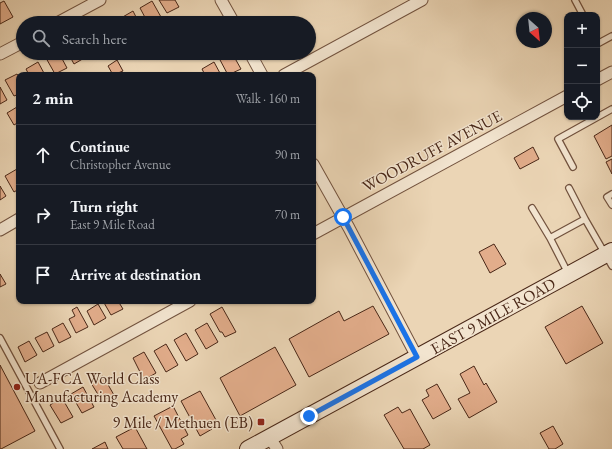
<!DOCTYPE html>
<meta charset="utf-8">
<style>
body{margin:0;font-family:"EB Garamond",serif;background:#20242c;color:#f1f3f6}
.controls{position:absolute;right:12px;top:12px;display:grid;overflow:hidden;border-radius:8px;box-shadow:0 1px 3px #0004}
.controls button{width:36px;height:36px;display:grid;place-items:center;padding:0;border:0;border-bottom:1px solid #363941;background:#171b24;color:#f1f3f6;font:20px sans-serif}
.compass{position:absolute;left:516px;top:12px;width:36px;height:36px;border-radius:50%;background:#171b24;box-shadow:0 1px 3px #0004;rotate:153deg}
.stop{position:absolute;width:12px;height:12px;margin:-9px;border:3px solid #1a73e8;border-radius:50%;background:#fff}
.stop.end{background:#1a73e8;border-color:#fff;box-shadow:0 1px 4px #0008}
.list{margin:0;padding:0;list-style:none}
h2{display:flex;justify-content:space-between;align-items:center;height:52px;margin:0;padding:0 16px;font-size:17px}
h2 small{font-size:13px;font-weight:400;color:#9ea1a6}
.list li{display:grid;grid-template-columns:26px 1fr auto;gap:12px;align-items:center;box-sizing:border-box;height:60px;padding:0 16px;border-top:1px solid #363941}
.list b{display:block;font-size:15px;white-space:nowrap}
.list p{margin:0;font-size:13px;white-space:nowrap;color:#9ea1a6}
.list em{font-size:13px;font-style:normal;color:#9ea1a6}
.icon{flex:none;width:22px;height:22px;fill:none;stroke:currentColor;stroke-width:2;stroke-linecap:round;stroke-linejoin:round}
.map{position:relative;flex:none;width:612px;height:449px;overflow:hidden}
.search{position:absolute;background:#171b24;box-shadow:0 1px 3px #0004;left:16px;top:16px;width:300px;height:44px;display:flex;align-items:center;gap:10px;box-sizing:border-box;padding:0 14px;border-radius:22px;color:#9ea1a6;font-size:15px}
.panel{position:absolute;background:#171b24;box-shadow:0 1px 3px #0004;left:16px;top:72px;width:300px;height:232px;border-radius:8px}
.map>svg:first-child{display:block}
.building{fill:#e2ad8b;stroke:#492717}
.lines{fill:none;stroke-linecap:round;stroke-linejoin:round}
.lane-casing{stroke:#72523e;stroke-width:8}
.street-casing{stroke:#72523e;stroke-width:13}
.secondary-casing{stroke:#492717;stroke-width:18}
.lane{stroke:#f2e4cf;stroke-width:5.5}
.street{stroke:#f2e4cf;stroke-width:11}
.secondary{stroke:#f2e4cf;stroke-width:16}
.route{stroke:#1a73e8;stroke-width:5}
.poi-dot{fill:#8f2418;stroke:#f2e4cf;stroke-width:1.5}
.labels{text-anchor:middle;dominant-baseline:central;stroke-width:3;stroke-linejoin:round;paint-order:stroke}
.street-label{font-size:16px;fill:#492717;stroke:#f2e4cf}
.poi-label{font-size:16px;fill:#492717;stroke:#f2e4cf;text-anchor:start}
</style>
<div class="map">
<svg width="612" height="449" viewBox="0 0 612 449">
<rect width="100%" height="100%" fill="#ebd5b5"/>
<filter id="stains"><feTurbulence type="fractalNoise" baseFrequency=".005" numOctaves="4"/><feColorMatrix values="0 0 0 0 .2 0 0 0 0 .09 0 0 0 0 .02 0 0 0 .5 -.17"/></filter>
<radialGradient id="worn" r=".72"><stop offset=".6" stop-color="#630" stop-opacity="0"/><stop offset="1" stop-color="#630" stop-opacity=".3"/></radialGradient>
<!-- building -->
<path class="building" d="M159,0H175L179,7L167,13Z
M4,1L13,17L0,24V3Z
M152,1L161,17L148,23L140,8Z
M133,11L139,23H124L121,18Z
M55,53H59L67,68L55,74L46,58Z
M68,53H83L86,57L74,64Z
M229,53H232L241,69L228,75L219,58Z
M117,60L123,71L113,75L108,66Z
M38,62L45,75H29L26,69Z
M214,62L221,75H205L202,69Z
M17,74L19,77V94L14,96L5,80Z
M0,87L7,100L0,104Z
M17,107L19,111V122L14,125L7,113Z
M612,125V156L606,159L594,136Z
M533,147L539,159L520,169L514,158Z
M612,159V174L606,162Z
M17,169L19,172V189L14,192L5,176Z
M0,186L6,196L0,200Z
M494,244L506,264L490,273L479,252Z
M0,274L6,284L0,287Z
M103,301H118L123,309L111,315Z
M98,304L106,318L94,325L87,311Z
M373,306L389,334L309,377L289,339L339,311L344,321Z
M582,306L603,343L566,364L545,327Z
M77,307L88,327L76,333L69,319L75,316L72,310Z
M222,307L236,332L225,337L222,332H220L210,314Z
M63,323L71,337L59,343L52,329Z
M207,323L218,342L206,349L195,330Z
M47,332L54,346L43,352L35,338Z
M186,333L198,354L186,361L174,340Z
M29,341L37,355L25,362L18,347Z
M166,344L178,365L166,372L154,351Z
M275,347L296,385L240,416L220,378Z
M144,352L156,373L144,380L133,358Z
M0,365L35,431L1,449H0Z
M474,366L484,385L486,383L497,402L469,418L458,399L470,393L460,374Z
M103,376L114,395L102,401L91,383Z
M437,384L451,409L433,419L422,400L429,396L426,390Z
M83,387L94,407L82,413L71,394Z
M200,391L216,420L209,424L212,429L200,436L181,401Z
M62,398L73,417L61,423L50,405Z
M173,406L188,435L181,439L184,444L175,449H172L154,416Z
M398,407L402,413L410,409L430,445L423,449H404L384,415Z
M553,426L563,444L555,449H549L540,433Z
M135,427L147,449H123L116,437Z
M105,442L108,449H92Z"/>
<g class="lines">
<defs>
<path id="lane" d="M575,0L583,15
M599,43L612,36
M573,167L558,139L612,109
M569,188L585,219
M612,194L607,197L612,205
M532,208L550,238
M568,273L550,238L585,219L612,266
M0,338L60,449"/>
<path id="street" d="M221,0L234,23
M57,23L100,0
M250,53L262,75
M0,54L23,42
M284,75L422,0
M597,80L612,72
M313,164L349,228L417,357
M0,230L19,219
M313,234L567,96
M40,383L190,301
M270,438L277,449"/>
<path id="secondary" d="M248,449L612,251"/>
</defs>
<!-- lane casing -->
<use href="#lane" class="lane-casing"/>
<!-- street casing -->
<use href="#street" class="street-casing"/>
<!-- secondary casing -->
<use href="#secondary" class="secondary-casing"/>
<!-- lane -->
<use href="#lane" class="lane"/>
<!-- street -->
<use href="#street" class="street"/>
<!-- secondary -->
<use href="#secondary" class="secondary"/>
</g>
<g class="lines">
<!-- route -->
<path class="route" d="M309,416L417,357L343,217"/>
</g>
<!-- markers -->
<g class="poi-dot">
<circle cx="17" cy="387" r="4"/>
<rect x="257" y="418" width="8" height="8" rx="2"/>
</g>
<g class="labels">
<!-- street labels -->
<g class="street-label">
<text transform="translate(432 151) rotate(-28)">WOODRUFF AVENUE</text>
<text transform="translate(493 316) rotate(-29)">EAST 9 MILE ROAD</text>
</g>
<!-- poi labels -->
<g class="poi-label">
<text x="25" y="378">UA-FCA World Class<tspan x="25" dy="18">Manufacturing Academy</tspan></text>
<text x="253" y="422" text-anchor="end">9 Mile / Methuen (EB)</text>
</g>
</g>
<rect width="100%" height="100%" filter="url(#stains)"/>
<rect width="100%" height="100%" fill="url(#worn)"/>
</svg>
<div class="controls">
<button>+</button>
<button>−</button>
<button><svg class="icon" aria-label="locate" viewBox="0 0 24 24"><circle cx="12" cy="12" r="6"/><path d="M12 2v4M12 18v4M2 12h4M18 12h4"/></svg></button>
</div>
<svg class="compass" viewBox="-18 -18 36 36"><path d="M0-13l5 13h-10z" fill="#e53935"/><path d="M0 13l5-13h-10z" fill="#9ea1a6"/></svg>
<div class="stop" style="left:343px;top:217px"></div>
<div class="stop end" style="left:309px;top:416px"></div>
<div class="search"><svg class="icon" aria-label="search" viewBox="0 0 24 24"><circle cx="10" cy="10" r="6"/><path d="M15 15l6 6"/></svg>Search here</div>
<section class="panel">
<h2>2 min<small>Walk · 160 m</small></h2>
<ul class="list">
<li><svg class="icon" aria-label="ahead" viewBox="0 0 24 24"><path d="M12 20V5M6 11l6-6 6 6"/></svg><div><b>Continue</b><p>Christopher Avenue</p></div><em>90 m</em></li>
<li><svg class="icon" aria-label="right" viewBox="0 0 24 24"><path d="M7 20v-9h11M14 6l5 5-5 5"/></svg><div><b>Turn right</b><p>East 9 Mile Road</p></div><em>70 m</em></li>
<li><svg class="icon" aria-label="arrive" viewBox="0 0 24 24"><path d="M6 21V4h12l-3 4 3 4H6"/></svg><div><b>Arrive at destination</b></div></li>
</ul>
</section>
</div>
